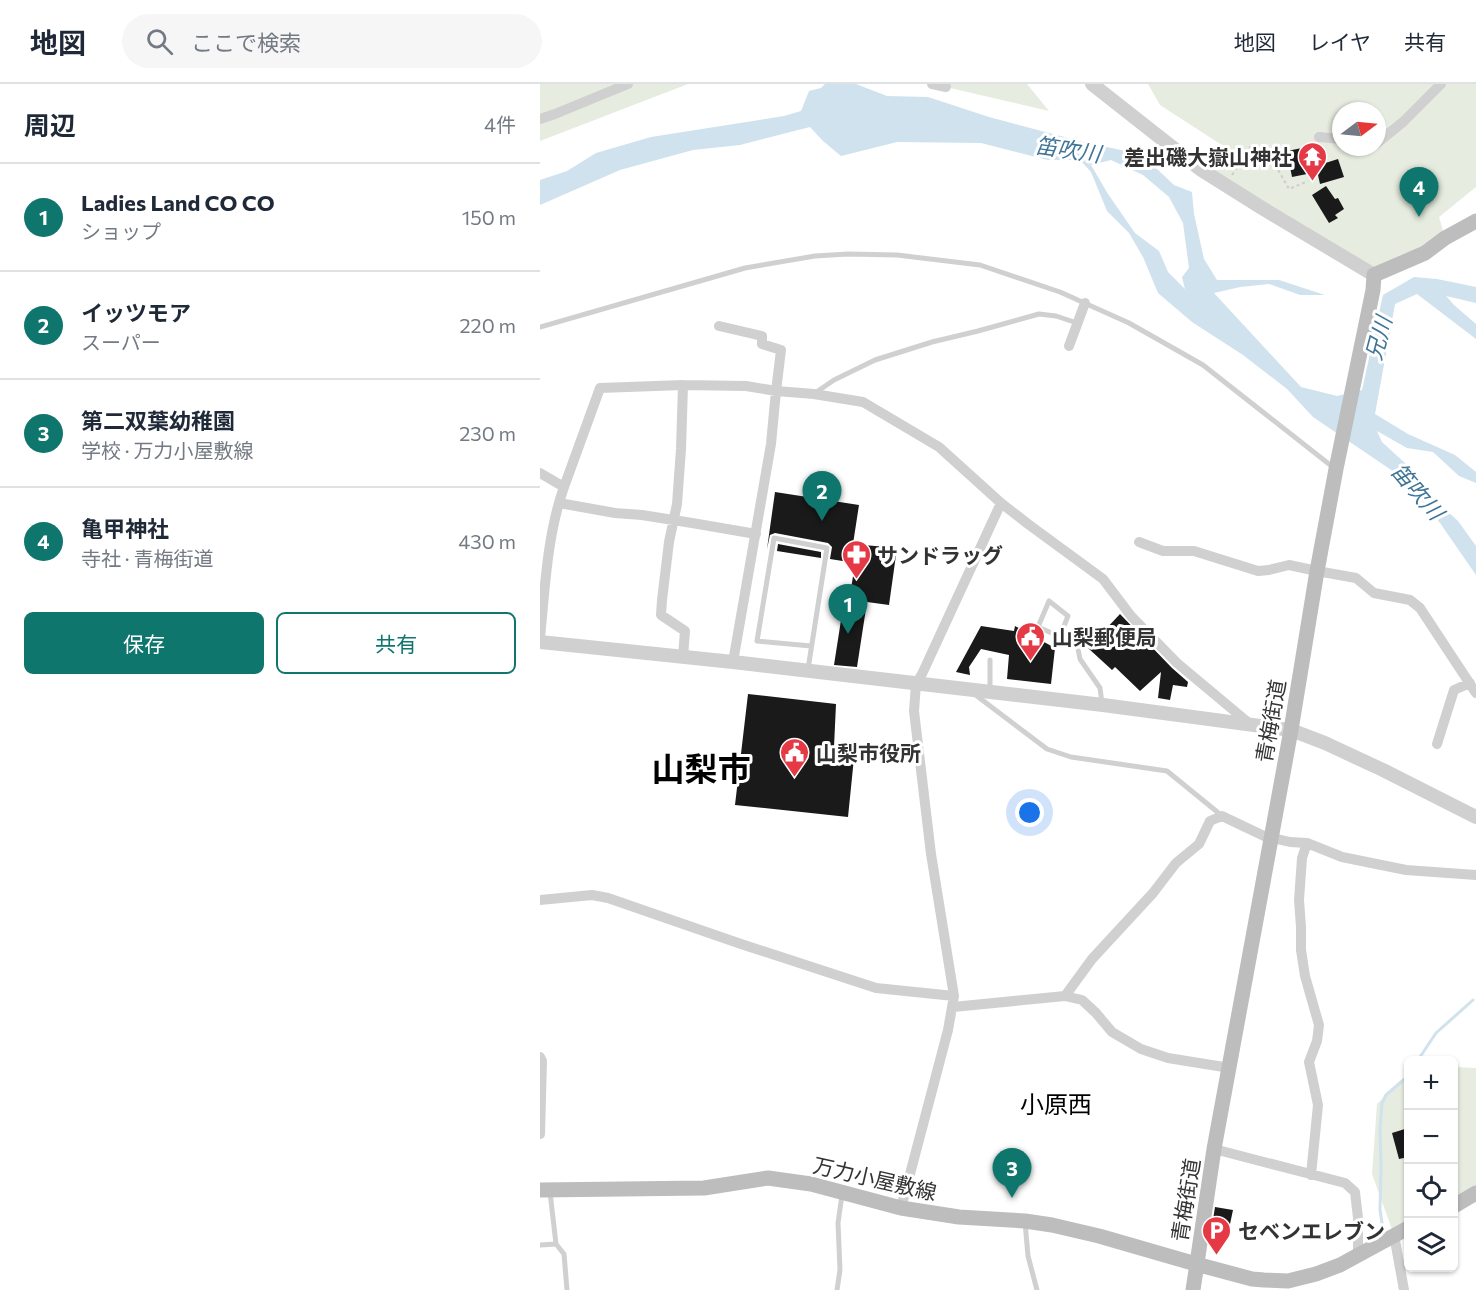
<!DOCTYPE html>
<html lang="ja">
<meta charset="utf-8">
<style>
body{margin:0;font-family:Commissioner,"Noto Sans JP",sans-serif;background:#f6f6f7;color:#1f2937}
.controls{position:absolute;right:18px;bottom:18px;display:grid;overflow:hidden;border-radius:9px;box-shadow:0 2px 4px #0004}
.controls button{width:54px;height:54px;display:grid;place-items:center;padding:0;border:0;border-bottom:2px solid #e0e1e3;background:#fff;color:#1f2937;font:30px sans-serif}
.compass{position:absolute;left:792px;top:18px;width:54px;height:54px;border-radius:50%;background:#fff;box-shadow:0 2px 4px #0004;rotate:74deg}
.you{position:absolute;left:490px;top:729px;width:21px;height:21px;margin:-15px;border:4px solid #fff;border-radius:50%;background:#1a73e8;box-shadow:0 0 0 9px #1a73e833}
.badge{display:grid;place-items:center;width:39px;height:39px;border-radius:50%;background:#0f766e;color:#fff;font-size:20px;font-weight:700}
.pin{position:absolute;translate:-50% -50px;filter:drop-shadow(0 2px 3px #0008)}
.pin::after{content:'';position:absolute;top:32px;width:21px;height:18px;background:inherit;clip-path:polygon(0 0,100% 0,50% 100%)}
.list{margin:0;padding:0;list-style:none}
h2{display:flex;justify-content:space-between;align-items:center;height:78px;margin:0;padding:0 24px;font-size:26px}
h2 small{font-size:20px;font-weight:400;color:#747a83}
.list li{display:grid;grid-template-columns:39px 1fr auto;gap:18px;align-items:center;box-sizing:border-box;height:108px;padding:0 24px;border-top:2px solid #e0e1e3}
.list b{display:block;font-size:22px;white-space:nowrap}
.list p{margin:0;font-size:20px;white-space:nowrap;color:#747a83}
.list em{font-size:20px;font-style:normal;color:#747a83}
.actions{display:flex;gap:12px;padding:18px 24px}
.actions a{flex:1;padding:14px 0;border:2px solid #0f766e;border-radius:9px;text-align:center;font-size:21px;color:#0f766e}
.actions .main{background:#0f766e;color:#fff}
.icon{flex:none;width:33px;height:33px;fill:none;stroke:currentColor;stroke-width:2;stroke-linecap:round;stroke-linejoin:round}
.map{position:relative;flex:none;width:936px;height:1206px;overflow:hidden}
header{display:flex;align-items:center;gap:36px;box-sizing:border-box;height:84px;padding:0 30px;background:#fff;border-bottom:2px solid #e0e1e3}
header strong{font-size:28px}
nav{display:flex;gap:33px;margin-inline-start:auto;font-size:21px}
.search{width:420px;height:54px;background:#f6f6f7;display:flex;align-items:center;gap:15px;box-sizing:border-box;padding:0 21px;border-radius:33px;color:#747a83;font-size:22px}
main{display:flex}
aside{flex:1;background:#fff}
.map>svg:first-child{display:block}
.green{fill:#e6ecdf;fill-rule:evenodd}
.water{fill:#cfe2ee;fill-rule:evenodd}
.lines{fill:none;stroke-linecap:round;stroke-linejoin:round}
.stream{stroke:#cfe2ee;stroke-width:3}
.building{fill:#1a1a1a}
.path{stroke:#cdcdcd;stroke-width:2;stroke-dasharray:3 3;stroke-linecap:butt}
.service{stroke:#d0d0d0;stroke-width:5}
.minor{stroke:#d0d0d0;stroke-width:10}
.tertiary{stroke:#d0d0d0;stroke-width:14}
.secondary{stroke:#bdbdbd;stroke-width:15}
.labels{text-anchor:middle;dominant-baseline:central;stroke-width:6;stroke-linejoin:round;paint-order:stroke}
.poi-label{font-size:21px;font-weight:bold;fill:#333;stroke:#fff;text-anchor:start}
.street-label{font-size:21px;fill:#333;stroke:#fff}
.water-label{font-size:22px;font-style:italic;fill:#3f7597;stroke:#fff}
.quarter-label{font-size:24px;fill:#000;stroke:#fff}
.town-label{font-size:33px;font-weight:bold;fill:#000;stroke:#fff}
</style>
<header>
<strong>地図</strong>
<div class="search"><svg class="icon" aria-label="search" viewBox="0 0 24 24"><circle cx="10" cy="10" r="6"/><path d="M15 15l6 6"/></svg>ここで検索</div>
<nav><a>地図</a><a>レイヤ</a><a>共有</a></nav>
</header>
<main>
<aside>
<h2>周辺<small>4件</small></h2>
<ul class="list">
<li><span class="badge">1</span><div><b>Ladies Land CO CO</b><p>ショップ</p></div><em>150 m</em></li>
<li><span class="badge">2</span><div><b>イッツモア</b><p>スーパー</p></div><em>220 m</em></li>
<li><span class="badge">3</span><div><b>第二双葉幼稚園</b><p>学校 · 万力小屋敷線</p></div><em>230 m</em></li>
<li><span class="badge">4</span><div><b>亀甲神社</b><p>寺社 · 青梅街道</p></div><em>430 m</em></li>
</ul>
<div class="actions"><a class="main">保存</a><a>共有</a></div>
</aside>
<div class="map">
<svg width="936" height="1206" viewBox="0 0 936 1206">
<rect width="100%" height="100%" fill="#fff"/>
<!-- green -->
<path class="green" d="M0,0H148L0,57Z
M392,0H487L509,27L406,3Z
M608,0H936V103L899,133L905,154L834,191L671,92L691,67L620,21ZM801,27H837V63H801Z
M914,983L936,984V1109L914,1122Z
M868,991V1144L854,1151L832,1090L837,1020Z"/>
<!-- water -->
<path class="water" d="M285,0H316L347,12L388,13L449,33L547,59L601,70L634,101L652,108L654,130L664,175L677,196H739L785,211H760L729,200L700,203L674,209L761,303L797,312L822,306L843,211L874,193L897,195L936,203V219L906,212L914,221L936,240V255L877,210L855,220L835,330L868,350L915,371L936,388V399L919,392L893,368L867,364L837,347L842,358L866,380L895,416L918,437L936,462V491L900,439L863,394L773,333L747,305L703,271L652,238L618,209L603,173L589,149L567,127L551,88L540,76H508L441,59L357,58L301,72L283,57L270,43L200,61L153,66L80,86L0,121V96L27,87L56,69L111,53L244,32L261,27L269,7L281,4ZM571,76L603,91L629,113L643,139L649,184L642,193L645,205L628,188L619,167L595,149L568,110L551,81Z"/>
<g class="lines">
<!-- stream -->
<path class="stream" d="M878,976L896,949L933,916
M844,1152L840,1126L841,1080L840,1046L842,1019L846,1011L868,992"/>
</g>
<!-- building -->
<path class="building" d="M762,64L767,90L752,93L747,67Z
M798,75L804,93L780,100L776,82Z
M786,102L795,115L798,114L804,125L795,131L798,134L789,139L772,111Z
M235,408L319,421L313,460L357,464L349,521L327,518L317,583L294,581L304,517L309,518L315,479L290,475L292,463L288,459L235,449L230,451L227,465Z
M238,460L281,468V474L237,467Z
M580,530L632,584L648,598L647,603L633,601L630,616L618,614L621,588L600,607L575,583L572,586L548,564Z
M441,542L474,547L475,542L515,564L511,600L467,595L469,571L441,565L429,583L430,591L416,588Z
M208,610L296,620L294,663L315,664L308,733L195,721Z
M868,1044V1073L859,1075L852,1049Z
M675,1123L693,1126L686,1159L670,1155Z"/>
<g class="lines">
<!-- path -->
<path class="path" d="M692,91L696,85L693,73L708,82L710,63L725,82V63L749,105L768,97"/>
<!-- service -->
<path class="service" d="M0,243L205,184L275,172L308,170L357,171L440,181L520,208L589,239L663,281L794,384
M275,309L294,296L335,276L392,258L438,247L499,230L516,232L537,239
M520,552L528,532L509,517L498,543L537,560L540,575L560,604L562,619
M268,585L287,464L234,454L217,557L271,562
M450,608V576
M433,609L507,665L531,673L627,687L681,731
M485,1138L488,1172L497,1206
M16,1160L24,1170L27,1206
M0,1161L16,1160L10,1108
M297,1206L300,1186L298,1139L302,1111"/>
<!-- minor -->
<path class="minor" d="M392,0L406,3
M0,35L15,30L88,0
M779,53L801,55
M837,59L863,38L901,0
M179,242L222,252V260L241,266L236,307L231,360L193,578
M529,262L545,219
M143,301L141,365L137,420L129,458L122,516L121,531L145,547L143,573
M0,389L24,403L60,304L143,301L206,302L236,307L274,310L323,318L399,363L461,419L488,440L563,495L591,532L637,579L710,640
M19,419L75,429L102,431L152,439L216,450
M599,458L623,467H654L718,487L729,486L749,481L777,487L816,494L834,509L870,516L880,524L936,609
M0,554C5,504 7,451 24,403
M897,660L914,606L930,599
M767,759L762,774L759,816L761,843V866L765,892L779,941L777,957L769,978L778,1021L771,1091
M0,816L52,811L68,814L201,860L336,904L414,912
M525,912L552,875L613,809L636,779L659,760L670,737L682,732L724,752L750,758L767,759L802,773L866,786L936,791
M413,923L525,912L542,916L556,929L572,948L601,965L628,974L690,984
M0,973L2,977L0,1050
M674,1065L805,1099L815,1108L818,1134V1170
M361,1124L408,946L414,912L391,770L374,627L376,600L382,590L461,419
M854,1151L864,1206"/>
<!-- tertiary -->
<path class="tertiary" d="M552,0L660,85L722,124L834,191
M0,558L193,578L563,621L751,646L785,659L843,686L936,733"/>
<!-- secondary -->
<path class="secondary" d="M0,1106L164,1104L228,1094L271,1100L361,1124L419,1133L485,1137L512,1141L559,1152L656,1180L712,1195L724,1196L748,1197L776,1190L800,1181L868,1144
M914,1122L936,1109
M653,1206L674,1065L751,646L777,487L796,385L833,206L834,191L885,169L905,154L936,137"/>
</g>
<!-- icons -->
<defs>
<symbol id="temple-pin" viewBox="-11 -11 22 30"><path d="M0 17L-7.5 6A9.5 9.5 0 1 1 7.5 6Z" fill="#e63946" stroke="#fff"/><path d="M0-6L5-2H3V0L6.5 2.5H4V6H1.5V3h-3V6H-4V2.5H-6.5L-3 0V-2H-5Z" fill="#fff"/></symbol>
<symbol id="pharmacy-pin" viewBox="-11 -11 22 30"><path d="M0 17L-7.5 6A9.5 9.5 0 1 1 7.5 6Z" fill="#e63946" stroke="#fff"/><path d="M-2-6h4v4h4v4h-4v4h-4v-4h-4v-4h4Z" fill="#fff"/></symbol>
<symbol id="civic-pin" viewBox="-11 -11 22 30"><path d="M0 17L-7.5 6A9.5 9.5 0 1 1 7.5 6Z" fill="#e63946" stroke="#fff"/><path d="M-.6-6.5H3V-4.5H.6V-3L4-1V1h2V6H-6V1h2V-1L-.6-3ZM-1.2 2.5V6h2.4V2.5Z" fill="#fff"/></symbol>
<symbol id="parking-pin" viewBox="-11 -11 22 30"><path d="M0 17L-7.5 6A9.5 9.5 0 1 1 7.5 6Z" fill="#e63946" stroke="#fff"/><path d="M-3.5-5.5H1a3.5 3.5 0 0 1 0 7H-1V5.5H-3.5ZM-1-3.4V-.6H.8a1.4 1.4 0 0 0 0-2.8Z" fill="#fff"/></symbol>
</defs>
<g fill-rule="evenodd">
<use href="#temple-pin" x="756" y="56" width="33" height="45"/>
<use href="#pharmacy-pin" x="300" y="454" width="33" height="45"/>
<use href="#civic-pin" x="474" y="536" width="33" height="45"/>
<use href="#civic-pin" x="238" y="652" width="33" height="45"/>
<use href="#parking-pin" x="660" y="1130" width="33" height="45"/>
</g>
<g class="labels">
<!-- poi labels -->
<g class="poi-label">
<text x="752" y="72" text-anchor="end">差出磯大嶽山神社</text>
<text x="337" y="470">サンドラッグ</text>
<text x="512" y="552">山梨郵便局</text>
<text x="276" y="668">山梨市役所</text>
<text x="698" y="1146">セベンエレブン</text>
</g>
<!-- street labels -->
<g class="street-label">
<text transform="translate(730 637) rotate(-80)">青梅街道</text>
<text transform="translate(335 1094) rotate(13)">万力小屋敷線</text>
<text transform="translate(645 1116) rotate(-81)">青梅街道</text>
</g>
<!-- water labels -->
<g class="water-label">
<text transform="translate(528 65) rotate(8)">笛吹川</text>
<text transform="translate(838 254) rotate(-75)">兄川</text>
<text transform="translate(878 407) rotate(49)">笛吹川</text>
</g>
<!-- quarter labels -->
<g class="quarter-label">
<text x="516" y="1019">小原西</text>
</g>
<!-- town labels -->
<g class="town-label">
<text x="161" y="683">山梨市</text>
</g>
</g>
</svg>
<div class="controls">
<button>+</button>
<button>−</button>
<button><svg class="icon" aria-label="locate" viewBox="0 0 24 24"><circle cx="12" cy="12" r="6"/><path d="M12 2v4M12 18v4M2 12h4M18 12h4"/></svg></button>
<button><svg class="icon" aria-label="layers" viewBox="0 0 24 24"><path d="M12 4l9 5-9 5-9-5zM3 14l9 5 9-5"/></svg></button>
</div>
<svg class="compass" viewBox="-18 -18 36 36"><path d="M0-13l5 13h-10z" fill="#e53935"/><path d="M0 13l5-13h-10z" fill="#747a83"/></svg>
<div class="you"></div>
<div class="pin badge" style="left:308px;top:550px">1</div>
<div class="pin badge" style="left:282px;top:437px">2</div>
<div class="pin badge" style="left:472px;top:1114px">3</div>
<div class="pin badge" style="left:879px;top:133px">4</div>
</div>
</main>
